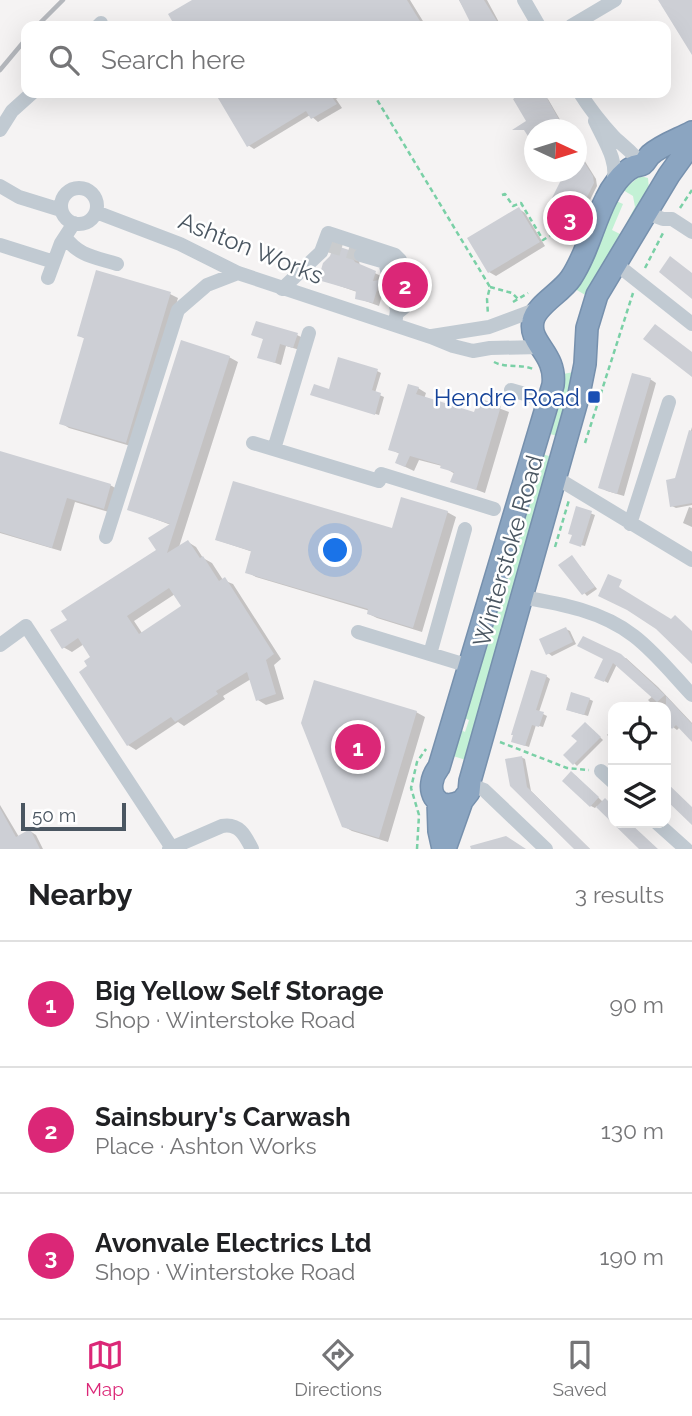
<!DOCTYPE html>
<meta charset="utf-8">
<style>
body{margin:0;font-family:Raleway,sans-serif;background:#f2f2f2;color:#202124}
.controls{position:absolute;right:21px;bottom:21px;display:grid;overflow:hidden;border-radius:14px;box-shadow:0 7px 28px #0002}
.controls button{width:63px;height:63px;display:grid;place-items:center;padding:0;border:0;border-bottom:2px solid #e0e0e0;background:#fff;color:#202124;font:35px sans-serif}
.compass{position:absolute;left:524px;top:119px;width:63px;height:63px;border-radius:50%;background:#fff;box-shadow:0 7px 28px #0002;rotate:94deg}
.scale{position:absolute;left:21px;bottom:18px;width:105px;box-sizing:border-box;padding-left:7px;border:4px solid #4a5661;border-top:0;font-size:19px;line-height:24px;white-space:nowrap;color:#4a5661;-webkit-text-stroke:5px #fff;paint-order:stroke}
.you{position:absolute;left:336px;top:551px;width:24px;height:24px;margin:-18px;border:5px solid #fff;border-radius:50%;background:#1a73e8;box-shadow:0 0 0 10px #1a73e833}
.badge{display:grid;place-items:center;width:46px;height:46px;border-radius:50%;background:#db2777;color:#fff;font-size:23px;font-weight:700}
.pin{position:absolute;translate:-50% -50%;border:4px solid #fff;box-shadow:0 2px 7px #0006}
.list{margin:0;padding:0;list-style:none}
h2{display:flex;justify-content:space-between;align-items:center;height:91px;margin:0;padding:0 28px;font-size:30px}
h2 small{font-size:23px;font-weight:400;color:#757577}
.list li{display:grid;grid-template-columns:46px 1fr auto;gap:21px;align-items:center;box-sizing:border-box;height:126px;padding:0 28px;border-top:2px solid #e0e0e0}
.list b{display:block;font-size:26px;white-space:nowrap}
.list p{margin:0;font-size:23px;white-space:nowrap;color:#757577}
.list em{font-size:23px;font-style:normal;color:#757577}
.icon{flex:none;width:38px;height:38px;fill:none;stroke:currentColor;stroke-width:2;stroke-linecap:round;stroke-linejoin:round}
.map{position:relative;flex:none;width:692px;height:849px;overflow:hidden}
.search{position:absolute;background:#fff;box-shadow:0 7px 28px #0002;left:21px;right:21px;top:21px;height:77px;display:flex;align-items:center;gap:18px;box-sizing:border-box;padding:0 24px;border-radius:14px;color:#757577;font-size:26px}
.sheet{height:469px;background:#fff}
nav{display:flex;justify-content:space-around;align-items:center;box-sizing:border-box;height:98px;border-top:2px solid #e0e0e0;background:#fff;font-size:19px;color:#757577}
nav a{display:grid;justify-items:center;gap:4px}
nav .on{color:#db2777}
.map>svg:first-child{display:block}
.green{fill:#c3f1d5}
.shadow{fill:#0003;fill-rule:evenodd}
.building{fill:#cdcfd5;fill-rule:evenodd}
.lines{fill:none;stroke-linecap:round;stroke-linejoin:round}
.minor-tunnel{stroke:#caccce;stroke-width:14;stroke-dasharray:14 7;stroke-linecap:butt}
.highway-casing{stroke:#7690ad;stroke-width:24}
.path{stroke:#7ad0a6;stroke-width:2.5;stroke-dasharray:5 3.5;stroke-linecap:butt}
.minor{stroke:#c1cad2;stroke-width:14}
.highway{stroke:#8ba5c1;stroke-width:21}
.rail{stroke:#b5b8bd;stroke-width:4.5}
.transit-dot{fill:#1a4fb4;stroke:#fff;stroke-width:2.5}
.labels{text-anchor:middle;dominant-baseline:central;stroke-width:5;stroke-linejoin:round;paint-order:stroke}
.street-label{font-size:24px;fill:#4a5661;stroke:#fff}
.transit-label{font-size:24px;fill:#164399;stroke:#fff;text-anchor:end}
</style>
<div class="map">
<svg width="692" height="849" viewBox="0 0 692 849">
<rect width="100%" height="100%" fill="#f5f3f3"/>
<!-- green -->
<path class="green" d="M640,176L648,178L649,189L630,225L627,222L635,207L633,196L623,190Z
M614,200L623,204L612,230L624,236L609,254L587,296L575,289Z
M574,372L561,437L550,434L562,391L563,374Z
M542,454L556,458L466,760L453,756L461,730L465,732L469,720L464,718Z"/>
<!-- shadow -->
<path class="shadow" d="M196,0H410L426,26H178L171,15Z
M459,0H487L501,26H474Z
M217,93H347L336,99L342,108L318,122L310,115L254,149L248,145Z
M511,93H542L548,99L566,130H534Z
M576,147L596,179L597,186L578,224L548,209L566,172H576Z
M519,209L525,213L545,246L496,276L489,272Z
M352,253L358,256L360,266L381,276L380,282L385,285L379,306L357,298V292L320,279L331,257Z
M170,294L178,298L134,447L69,428L61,423L85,339L79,335Z
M253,335H297L303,338L300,350L286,346L281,365L259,357L264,339Z
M229,357L238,362L179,547L188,542L196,547L203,558L212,563L223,580L233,584L281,659L274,665L284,699L266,705L258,700L251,679L223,696L225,699L184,726L178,722L136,750L128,745L90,667L92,658L84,644L72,652L63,647L69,620L158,551L171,525L129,509ZM175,594L184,607L142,633L134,621Z
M377,371L381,373L375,393L384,397L379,415L316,396Z
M650,379L656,383L624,496L607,491L600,487Z
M418,388L426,393L424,399L476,414L480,401L509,412L485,493L453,481L455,474L442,466L419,460L414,471L397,463L400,454L390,449Z
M692,427V505L676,508L672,506L676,479Z
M0,453L110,485L119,490L112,513L75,502L61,551L0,533Z
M689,507L692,508V527L683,523Z
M577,508L595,515L585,546L573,543Z
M447,512L456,517L422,632L377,618L369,614L370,611L256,577L247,572L253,552L217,540L394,530Z
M573,558L597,589L587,596L561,566Z
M566,629L570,631L576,644L552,656L548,653Z
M605,658H626L658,687L692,723V740L680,727L677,730L673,727L666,719V707H655L648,700L653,696L617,664L608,683L597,677Z
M546,676L550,679L539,712L547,716L543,727L536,725L529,747L517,743Z
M589,699L593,701L588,716L571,711Z
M416,712L425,717L388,842L352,831L343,826Z
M586,724L603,740L577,766L574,763Z
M613,728V740L607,735Z
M521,757L525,759L531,791L590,849H576L511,785Z
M575,775L603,802L609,803L613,807V821L597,806L595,808L591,806Z
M0,805L19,837L30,831L36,835L43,849H0Z"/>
<!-- building -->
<path class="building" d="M192,0H407L423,26H175L168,14Z
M459,0H484L500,26H472Z
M658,0H692V55Z
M215,93H329L337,104L311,119L306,111L247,147Z
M523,93H544L565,130H535V147L524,130H512L526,121L513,99Z
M577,151L593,176L594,183L574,224L546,210L565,172H577Z
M519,207L540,242L488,273L467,238Z
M334,245L352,251V257L355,262L376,271L373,281L380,280L373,303L355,299L356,291L318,280L323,263L330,256Z
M670,256L692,273V299L659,272Z
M96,270L171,292L126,443L59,424L84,338L77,336Z
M256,321L298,333L293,348L280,344L275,363L257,358L263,339L251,335Z
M655,324L692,352V377L643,339Z
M181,340L230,356L167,553L188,540L200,558L203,556L219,581L225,577L274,654L266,660L276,694L256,701L247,672L216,691L218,694L175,722L171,717L127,746L79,672L87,666L84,661L90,657L78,638L62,649L50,630L67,620L61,611L156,550L148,538L170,524L127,510ZM169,588L181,606L139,634L127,616Z
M338,357L378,369L372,390L381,393L375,415L310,395L314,384L329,389Z
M632,373L651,378L617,494L598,488Z
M408,384L419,387L416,394L474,412L479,398L501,406L476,490L450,482L454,472L440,468L441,465L410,456L405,467L395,463L399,453L388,450Z
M689,430L692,431V503L670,507L666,480L675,478Z
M0,451L111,484L104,509L67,498L52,548L0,532Z
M233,481L392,528L401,497L448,511L413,628L367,614L368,609L245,573L251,551L215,540Z
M576,506L592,511L581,547L569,543L572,535L568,534Z
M572,555L595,587L582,595L558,565Z
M608,574L622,580L619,587L671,619L675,615L692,631V664L656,629L627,610L598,596Z
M566,627L573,642L546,655L539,639Z
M583,636L621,654L665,695L657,702L613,663L604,682L594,678L603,659L577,646Z
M531,670L547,675L536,710L544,712L539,727L532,725L525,746L511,742L513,735H511Z
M314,680L417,711L379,838L342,827L301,723Z
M571,692L590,698L584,715L566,710Z
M666,696L692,724V742L676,725L672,729L666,722Z
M585,722L601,737L573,765L563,755L577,741L571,736Z
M522,756L527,787L590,849H574L510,786L505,759Z
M571,771L599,797L590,807L562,781Z
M666,782L692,807V825L666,800Z
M605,798L613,806V823H630L658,849H639L596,807Z
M0,808L16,837L30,829L40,849H0Z
M506,836L526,849H471L470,846Z"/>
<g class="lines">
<!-- minor-tunnel -->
<path class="minor-tunnel" d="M328,245L361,255"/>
<defs>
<path id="highway" d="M438,801L439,831L443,849
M462,801C436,814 422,789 439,767L553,385C557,353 528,344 533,321C536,305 561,293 571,278C587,254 593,225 606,199C611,188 621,173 633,167C636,165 640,166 643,164C646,162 647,158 650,155C661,145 679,139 692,132
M445,849L462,801L469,792L470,781L579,394L585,364L587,328L597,295L669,175L692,143"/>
</defs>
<!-- highway casing -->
<use href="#highway" class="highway-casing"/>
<!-- path -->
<path class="path" d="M373,93L490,287L487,299L488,315
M502,195L505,194L513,206L521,203L543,240L563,228L574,233
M680,208L692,190
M645,268L663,233
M490,287L512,293L518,299
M513,302L528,293
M494,362C507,369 522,363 535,370
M585,443L633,293
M555,547L569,500
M500,742L567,768L589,770
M417,849L419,815L411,788L417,762L426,749"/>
<!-- minor -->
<path class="minor" d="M524,0L539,26
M98,26L101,23
M571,26L615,0
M580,93C590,109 601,123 614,137C624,147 634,152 641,165
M595,121C604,141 619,161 613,183
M0,130L12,111L32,93
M0,186L19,197L61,210
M61 206a18 18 0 1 1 36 0a18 18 0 1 1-36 0Z
M96,212L180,244L238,273L431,337L453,346L473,351L490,348L541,347
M647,213L663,219H672L692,232
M65,237C79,256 94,257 117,264
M0,245L54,262
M361,255L385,262L397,310L395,325
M615,263L692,324
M48,278L61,243L74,223
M282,289L321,252L328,233L395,255L400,260L403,274
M397,313L408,304V295
M432,336L489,327L540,308
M511,390L549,401
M253,443L379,481L381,474L494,509
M274,449L309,333
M555,477L692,560
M630,524L669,402
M106,537L178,310L207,285L238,273
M522,597C562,604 602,611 634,636C656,653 674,676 692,695
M358,632L469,666
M0,645L26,626L172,848
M430,654L465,529
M601,771L613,782
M471,785L484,790L546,849
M657,823L686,849
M169,849L222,826C239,823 245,835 252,849"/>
<!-- highway -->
<use href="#highway" class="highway"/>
<!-- rail -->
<path class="rail" d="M37,26L63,0
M0,70L26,39"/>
</g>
<!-- markers -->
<rect class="transit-dot" x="587" y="390" width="14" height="14" rx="3.5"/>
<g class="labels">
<!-- street labels -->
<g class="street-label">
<text transform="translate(251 248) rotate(22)">Ashton Works</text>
<text transform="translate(508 551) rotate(-74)">Winterstoke Road</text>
</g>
<!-- transit labels -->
<g class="transit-label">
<text x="580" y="397">Hendre Road</text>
</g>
</g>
</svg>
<div class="controls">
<button><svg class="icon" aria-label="locate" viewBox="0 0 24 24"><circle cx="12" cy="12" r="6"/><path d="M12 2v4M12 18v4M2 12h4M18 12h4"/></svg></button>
<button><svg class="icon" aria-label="layers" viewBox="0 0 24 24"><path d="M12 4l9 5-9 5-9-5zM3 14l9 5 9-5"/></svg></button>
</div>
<svg class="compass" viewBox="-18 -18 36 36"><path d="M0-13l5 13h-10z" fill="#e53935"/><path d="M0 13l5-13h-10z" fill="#757577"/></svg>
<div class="scale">50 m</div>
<div class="you"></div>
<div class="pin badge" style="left:358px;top:747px">1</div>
<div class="pin badge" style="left:405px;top:285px">2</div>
<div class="pin badge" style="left:570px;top:218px">3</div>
<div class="search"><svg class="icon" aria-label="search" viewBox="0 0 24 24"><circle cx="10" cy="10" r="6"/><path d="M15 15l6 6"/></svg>Search here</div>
</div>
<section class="sheet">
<h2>Nearby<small>3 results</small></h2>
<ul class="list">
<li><span class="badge">1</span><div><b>Big Yellow Self Storage</b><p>Shop · Winterstoke Road</p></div><em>90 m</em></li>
<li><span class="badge">2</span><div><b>Sainsbury's Carwash</b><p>Place · Ashton Works</p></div><em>130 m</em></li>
<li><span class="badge">3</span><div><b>Avonvale Electrics Ltd</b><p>Shop · Winterstoke Road</p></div><em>190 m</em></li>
</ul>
</section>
<nav>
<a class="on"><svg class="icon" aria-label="map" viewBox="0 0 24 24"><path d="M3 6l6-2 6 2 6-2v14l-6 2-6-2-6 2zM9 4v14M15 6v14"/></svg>Map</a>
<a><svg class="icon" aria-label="directions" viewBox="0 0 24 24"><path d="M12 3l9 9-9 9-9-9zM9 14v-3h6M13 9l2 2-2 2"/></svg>Directions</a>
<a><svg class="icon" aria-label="saved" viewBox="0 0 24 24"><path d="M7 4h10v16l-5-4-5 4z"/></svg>Saved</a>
</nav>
